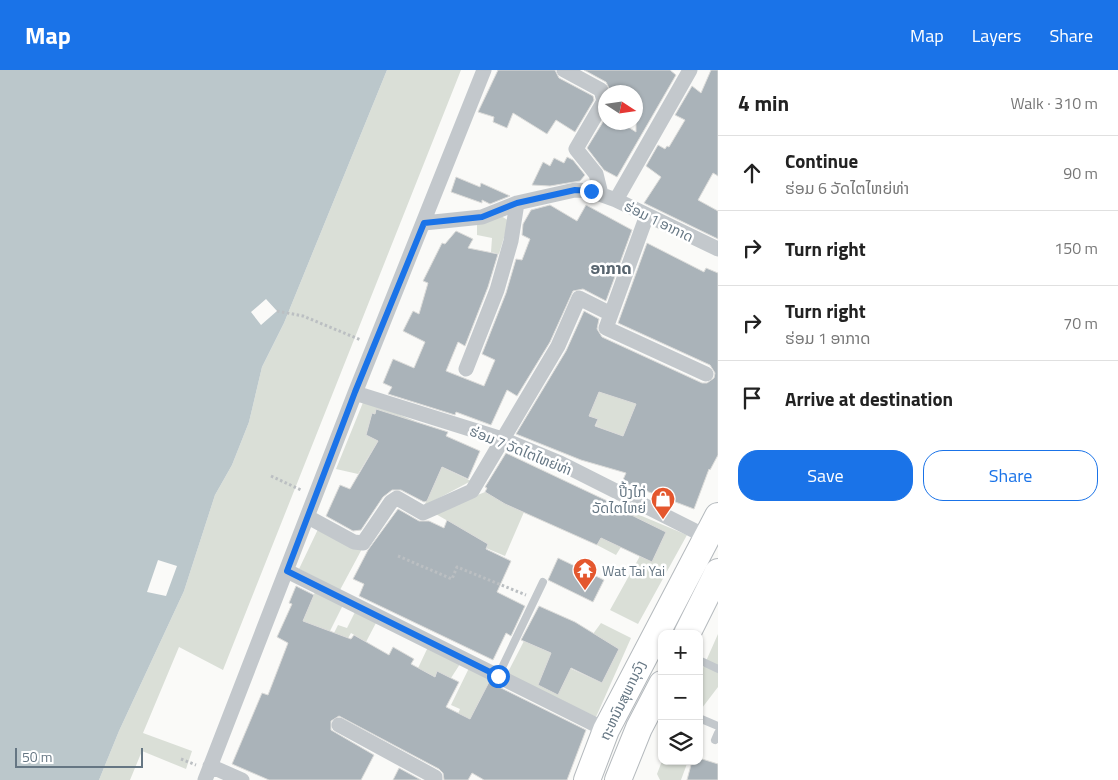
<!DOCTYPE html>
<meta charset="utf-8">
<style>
body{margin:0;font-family:"Titillium Web","Noto Sans Lao",sans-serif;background:#f2f2f2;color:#222}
.controls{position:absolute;right:15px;bottom:15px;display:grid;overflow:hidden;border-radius:10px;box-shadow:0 1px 4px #0004}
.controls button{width:45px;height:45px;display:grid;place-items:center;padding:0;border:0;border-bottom:1px solid #e0e0e0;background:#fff;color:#222;font:25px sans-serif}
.compass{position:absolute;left:598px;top:15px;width:45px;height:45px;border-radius:50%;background:#fff;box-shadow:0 1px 4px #0004;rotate:102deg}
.scale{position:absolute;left:15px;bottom:12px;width:128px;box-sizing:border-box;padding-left:5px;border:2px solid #657683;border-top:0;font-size:14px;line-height:18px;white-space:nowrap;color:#657683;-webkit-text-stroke:4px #fff;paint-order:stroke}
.stop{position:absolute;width:15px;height:15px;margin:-11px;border:4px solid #1a73e8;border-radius:50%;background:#fff}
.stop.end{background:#1a73e8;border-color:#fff;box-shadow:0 1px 5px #0008}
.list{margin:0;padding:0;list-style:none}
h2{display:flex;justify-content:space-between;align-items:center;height:65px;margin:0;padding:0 20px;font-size:21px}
h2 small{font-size:16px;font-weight:400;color:#767676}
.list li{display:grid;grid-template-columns:32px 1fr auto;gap:15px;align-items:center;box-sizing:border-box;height:75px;padding:0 20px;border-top:1px solid #e0e0e0}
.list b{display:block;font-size:19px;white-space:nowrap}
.list p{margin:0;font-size:16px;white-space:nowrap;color:#767676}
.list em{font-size:16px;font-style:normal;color:#767676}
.actions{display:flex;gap:10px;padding:15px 20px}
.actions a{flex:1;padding:11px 0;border:1px solid #1a73e8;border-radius:20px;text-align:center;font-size:18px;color:#1a73e8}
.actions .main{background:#1a73e8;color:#fff}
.icon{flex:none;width:28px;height:28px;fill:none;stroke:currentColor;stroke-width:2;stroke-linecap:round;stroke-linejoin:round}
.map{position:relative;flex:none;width:718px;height:710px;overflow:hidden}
header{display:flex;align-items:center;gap:30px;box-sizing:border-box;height:70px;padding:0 25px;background:#1a73e8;color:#fff}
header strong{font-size:24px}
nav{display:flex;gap:28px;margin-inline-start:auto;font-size:18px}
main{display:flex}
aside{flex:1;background:#fff}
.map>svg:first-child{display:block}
.green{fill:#dadfd7}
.water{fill:#bbc7cb}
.pier{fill:#fafaf8}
.building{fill:#aab3b9;stroke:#dcdcda;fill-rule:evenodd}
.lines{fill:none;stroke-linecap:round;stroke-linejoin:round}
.highway-casing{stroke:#b4b9bd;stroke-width:28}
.path{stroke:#bbbfc2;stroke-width:3;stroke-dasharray:2.5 2.5;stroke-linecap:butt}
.lane{stroke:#c3c8cc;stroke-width:8}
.street{stroke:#c3c8cc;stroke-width:15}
.highway{stroke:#fff;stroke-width:26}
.route{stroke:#1a73e8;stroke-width:6}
.labels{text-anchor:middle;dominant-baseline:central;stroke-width:5;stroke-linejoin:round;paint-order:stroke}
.street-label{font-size:14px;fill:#657683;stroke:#fff}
.poi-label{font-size:14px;fill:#657683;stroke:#fff;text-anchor:end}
.quarter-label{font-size:16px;font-weight:bold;fill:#57646e;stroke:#fff}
</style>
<header>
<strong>Map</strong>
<nav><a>Map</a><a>Layers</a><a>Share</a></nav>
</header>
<main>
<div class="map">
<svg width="718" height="710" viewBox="0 0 718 710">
<rect width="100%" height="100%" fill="#fafaf8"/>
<!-- green -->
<path class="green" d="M387,0H461L223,600L179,577L143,663L192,681L186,699L142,681L130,710H99L119,661L184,521L215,425L232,395L249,352L262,297L284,253Z
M498,144L509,151L499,184L491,182L492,168L477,165V154Z
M584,308L637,332L623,366L596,356L597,349L589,346Z
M364,330L415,351L404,374L387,343L376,339L375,344L372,343L366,365L378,371L358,404L336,399Z
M442,397L471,411L424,436Z
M485,422L524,442L505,486L486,478L488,474L434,443Z
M618,436L687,465L638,554L610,540L640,486L621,477L616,485L597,475Z
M320,455L363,477L340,520L299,499Z
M315,522L343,535L330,561L293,575Z
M356,540L377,551L366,572L351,563L340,582L334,563L338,555L347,558Z
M601,553L631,568L596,647L507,604L524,571L553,584L552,590L602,613L619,579L593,564Z
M718,564V617L702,638H699V607Z
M428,577L460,594L451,608L437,602L435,607L424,601L411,613Z
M469,598L491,609L465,660L453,656L460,639L451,635Z
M662,691H688L681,710H660L657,704Z"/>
<!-- water -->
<path class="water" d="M0,0H387L284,253L262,297L249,352L232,395L215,425L184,521L119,661L99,710H0Z"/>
<!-- pier -->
<path class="pier" d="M266,229L277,241L261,255L251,242Z
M158,490L177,496L166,526L147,522Z"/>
<!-- building -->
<path class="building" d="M498,0H555L559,8L593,26L594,30L575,62L556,50L547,64L513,43L507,58L493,52L494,47L478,42Z
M584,0H670L676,5L617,107L604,100L587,78L606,47V52H620L636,62V22H611L606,12Z
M711,0H718V106L713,103L698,130L718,141V169L644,133L661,107L646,96L658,75L665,79L667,76L669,77L685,50L675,45L692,16L701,23Z
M567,87L573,90L585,105L580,111L550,116L532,115L543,92L550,96L554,88L564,93Z
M456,107L480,117L481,113L510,126L490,134L482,130V133L451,122Z
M550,135L577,151L586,135L632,160L606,231L583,219L573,221L550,272L517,326L507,320L491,355L456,342L455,345L388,324L392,317L383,313L393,289L414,298L425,272L403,261L413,241L419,244L428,213L423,211L442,173L445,174L456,161L473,169L468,178L498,184L488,217L465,276L458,272L446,301L484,316L495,290L482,284L506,223L516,189L522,190L530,169L522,165L523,154L531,140Z
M647,173L704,202L706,198L718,203V385L710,400L709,399L694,439L622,412L626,403L581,390L516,364L566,281L584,241L599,249L597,259L602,267L702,313H707L714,308L715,303L710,295L618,253ZM599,322L636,334L623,366L595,356L598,349L589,346Z
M376,339L448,362L446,366L480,381L468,409L442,397L427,431L424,432L401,420H392L383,427L361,460L353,461L326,446L340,415L350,419L378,371L366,365L372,343L375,344Z
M506,383L618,436L617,438L666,462L652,492L601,468L597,475L505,434L485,422L487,418L485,417Z
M398,439L419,451H429L444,458L447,450L488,474L486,479L511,491L497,522L525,536L511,566L506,563L493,590L359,526L364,514L353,509L368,480Z
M558,488L604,510L593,532L548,510Z
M296,516L314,525L303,551L351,569L354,565L389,585L393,577L414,589L411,594L435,607L437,601L459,612L446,637L470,649L489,612L586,660L567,710H484L472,703L468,710H444L443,703L439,699L339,646L331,651V660L374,685L361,710H269L232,694L262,623L268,625L288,573L277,567L292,534L289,533Z
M539,536L575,552L619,579L602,613L571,598L558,625L538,615L551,583L521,570Z
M699,688L718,694V710H687L692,691H699Z
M399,698L421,710H393Z"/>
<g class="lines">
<defs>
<path id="highway" d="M687,564L718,502
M587,710L606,660L718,446
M618,710L639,658L662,614"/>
</defs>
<!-- highway casing -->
<use href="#highway" class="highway-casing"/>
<!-- path -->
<path class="path" d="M277,241L303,246L361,270
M271,406L301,420
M398,486L452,509L457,497L526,525
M181,689L196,695"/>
<!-- lane -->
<path class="lane" d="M699,590L718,599
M498,606L543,512
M699,648L718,656
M715,670L718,663"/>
<!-- street -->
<path class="street" d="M564,0L601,20L604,31L576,79L596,104L601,124
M616,130L690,0
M647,145L606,258L706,304
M424,153L482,147L517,133L575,120L591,121L616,130L718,179
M466,299L497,220L511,171L517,133
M355,323L502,369L560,393L707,467
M308,447L354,472L363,473L391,432L397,428L423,443L472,421L558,276L579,228L611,244
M287,501L606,660
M339,655L435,707V710
M210,696L242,710
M205,710L355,323L484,0"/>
<!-- highway -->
<use href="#highway" class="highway"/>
</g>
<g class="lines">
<!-- route -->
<path class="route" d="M498,606L287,501L355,322L424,153L482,147L517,133L575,120L591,121"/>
</g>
<!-- icons -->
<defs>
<symbol id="shop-pin" viewBox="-11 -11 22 30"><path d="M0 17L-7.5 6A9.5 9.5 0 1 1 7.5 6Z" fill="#e4572e" stroke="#fff"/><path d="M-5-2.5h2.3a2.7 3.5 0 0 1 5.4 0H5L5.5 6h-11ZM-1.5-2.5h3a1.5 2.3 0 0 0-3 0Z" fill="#fff"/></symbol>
<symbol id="temple-pin" viewBox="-11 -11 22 30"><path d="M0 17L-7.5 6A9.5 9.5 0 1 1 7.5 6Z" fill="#e4572e" stroke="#fff"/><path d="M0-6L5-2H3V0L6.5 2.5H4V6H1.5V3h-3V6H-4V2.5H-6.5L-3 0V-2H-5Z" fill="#fff"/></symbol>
</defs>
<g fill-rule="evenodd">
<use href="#shop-pin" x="649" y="415" width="28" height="38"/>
<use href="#temple-pin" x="571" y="486" width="28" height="38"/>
</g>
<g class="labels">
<!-- street labels -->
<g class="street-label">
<text transform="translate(659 151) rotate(26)">ຮ່ອມ 1 ອາກາດ</text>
<text transform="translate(521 380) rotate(22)">ຮ່ອມ 7 ວັດໄຕໄຫຍ່ທ່າ</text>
<text transform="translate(622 630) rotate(-64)">ຖະຫນົນສຸພານຸວົງ</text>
</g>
<!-- poi labels -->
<g class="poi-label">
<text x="646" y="421">ປີ້ງໄກ່<tspan x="646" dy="16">ວັດໄຕໄຫຍ່</tspan></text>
<text x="602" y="500" text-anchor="start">Wat Tai Yai</text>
</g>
<!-- quarter labels -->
<g class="quarter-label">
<text x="611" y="198">ອາກາດ</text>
</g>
</g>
</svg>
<div class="controls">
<button>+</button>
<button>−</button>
<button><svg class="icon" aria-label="layers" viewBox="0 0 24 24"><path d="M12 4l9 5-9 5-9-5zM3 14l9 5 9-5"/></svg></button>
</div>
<svg class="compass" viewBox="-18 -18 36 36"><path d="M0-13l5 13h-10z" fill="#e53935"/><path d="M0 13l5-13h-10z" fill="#767676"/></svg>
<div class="scale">50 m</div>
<div class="stop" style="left:498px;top:606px"></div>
<div class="stop end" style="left:591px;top:121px"></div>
</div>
<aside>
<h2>4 min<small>Walk · 310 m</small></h2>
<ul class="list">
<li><svg class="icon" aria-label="ahead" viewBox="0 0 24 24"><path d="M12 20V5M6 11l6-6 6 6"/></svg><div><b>Continue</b><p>ຮ່ອມ 6 ວັດໄຕໄຫຍ່ທ່າ</p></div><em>90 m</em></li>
<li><svg class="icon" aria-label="right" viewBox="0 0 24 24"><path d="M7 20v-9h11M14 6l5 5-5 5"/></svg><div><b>Turn right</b></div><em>150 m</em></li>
<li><svg class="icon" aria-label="right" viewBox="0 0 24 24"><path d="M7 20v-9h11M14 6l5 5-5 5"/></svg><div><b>Turn right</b><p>ຮ່ອມ 1 ອາກາດ</p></div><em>70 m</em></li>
<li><svg class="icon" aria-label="arrive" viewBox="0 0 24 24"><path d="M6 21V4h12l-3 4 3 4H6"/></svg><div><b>Arrive at destination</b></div></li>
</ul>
<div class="actions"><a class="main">Save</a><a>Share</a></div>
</aside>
</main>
